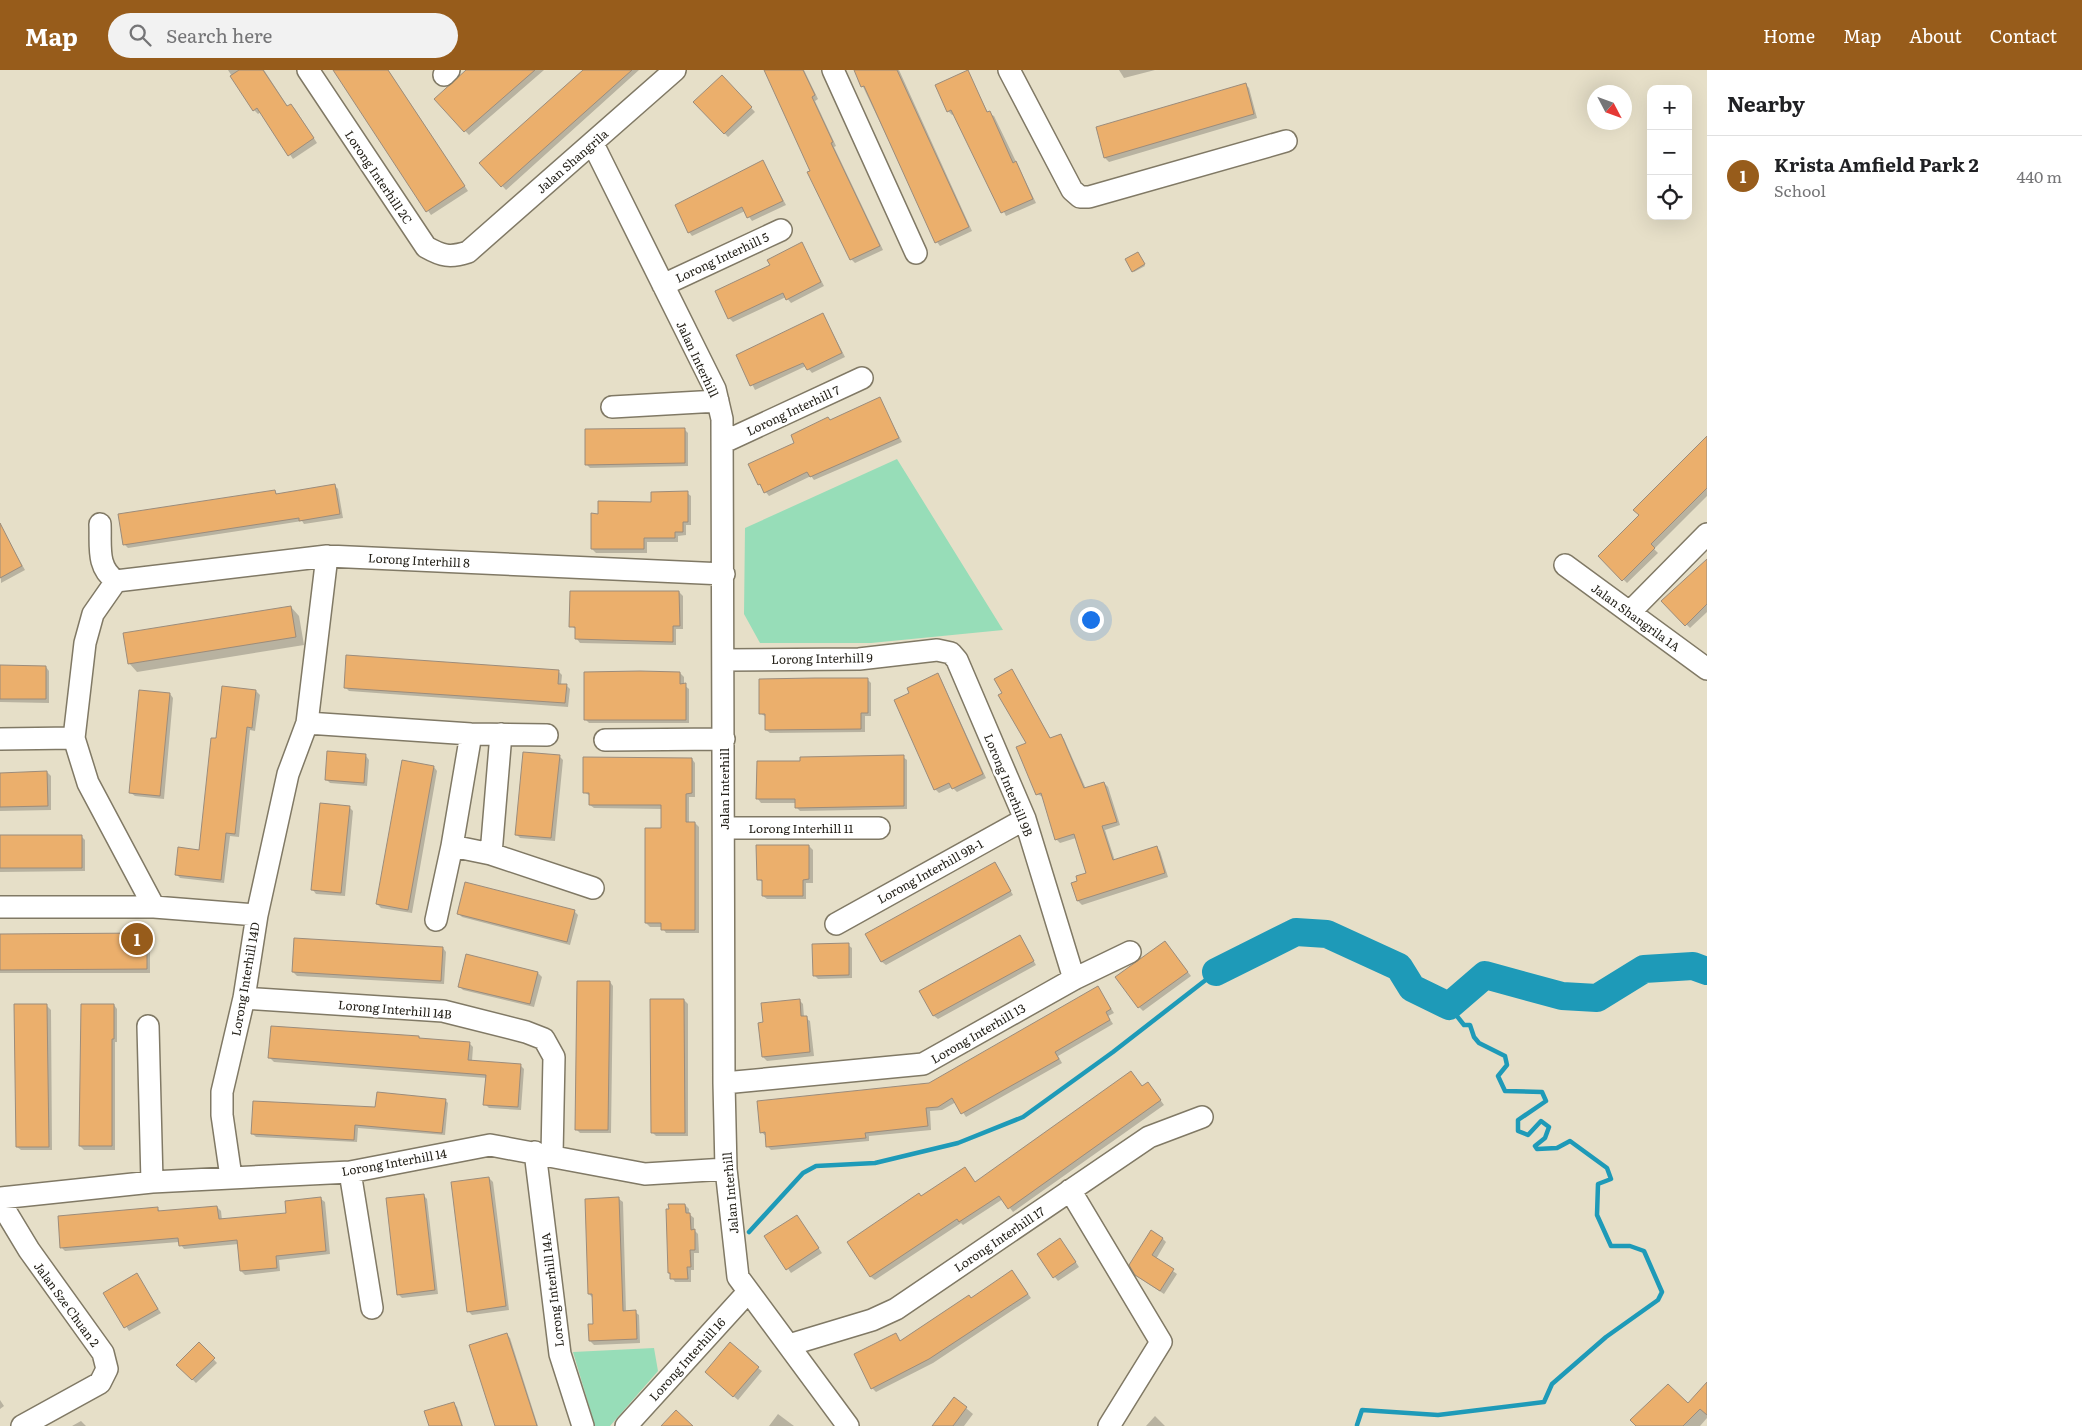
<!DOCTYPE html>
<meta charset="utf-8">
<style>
body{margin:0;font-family:Literata,serif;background:#f2f2f2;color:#202124}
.controls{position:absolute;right:15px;top:15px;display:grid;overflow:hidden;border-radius:10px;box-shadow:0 5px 20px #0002}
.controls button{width:45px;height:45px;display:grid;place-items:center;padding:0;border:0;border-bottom:1px solid #e0e0e0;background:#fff;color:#202124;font:25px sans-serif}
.compass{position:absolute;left:1587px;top:15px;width:45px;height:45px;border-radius:50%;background:#fff;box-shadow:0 5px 20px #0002;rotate:131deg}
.you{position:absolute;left:1090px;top:549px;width:18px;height:18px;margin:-12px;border:4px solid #fff;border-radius:50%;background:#1a73e8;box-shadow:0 0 0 8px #1a73e833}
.badge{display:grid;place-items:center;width:32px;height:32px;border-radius:50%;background:#975c1b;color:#fff;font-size:16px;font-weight:700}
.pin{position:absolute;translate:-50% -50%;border:2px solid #fff;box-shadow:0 1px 5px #0006}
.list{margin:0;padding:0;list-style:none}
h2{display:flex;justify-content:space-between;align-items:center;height:65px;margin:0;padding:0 20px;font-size:21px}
h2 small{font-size:16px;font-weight:400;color:#757577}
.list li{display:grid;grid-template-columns:32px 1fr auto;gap:15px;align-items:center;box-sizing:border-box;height:80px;padding:0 20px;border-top:1px solid #e0e0e0}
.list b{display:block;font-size:19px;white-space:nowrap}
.list p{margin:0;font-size:16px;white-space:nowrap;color:#757577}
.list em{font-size:16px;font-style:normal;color:#757577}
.icon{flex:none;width:28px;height:28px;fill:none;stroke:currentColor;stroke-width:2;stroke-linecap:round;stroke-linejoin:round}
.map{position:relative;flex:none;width:1707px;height:1356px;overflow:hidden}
header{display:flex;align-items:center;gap:30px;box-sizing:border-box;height:70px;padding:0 25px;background:#975c1b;color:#fff}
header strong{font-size:24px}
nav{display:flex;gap:28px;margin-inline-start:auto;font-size:18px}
.search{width:350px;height:45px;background:#f2f2f2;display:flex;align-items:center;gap:12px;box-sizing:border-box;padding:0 18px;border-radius:28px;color:#757577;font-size:19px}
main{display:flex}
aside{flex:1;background:#fff}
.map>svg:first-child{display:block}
.green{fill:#97ddb8}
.shadow{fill:#0003}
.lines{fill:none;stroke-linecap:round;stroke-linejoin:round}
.stream{stroke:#1e9ab8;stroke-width:4.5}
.river{stroke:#1e9ab8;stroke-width:28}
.building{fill:#ebaf6c;stroke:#9c8c7b}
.minor-casing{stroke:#807965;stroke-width:24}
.minor{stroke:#fff;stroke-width:21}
.labels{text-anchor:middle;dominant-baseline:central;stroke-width:5;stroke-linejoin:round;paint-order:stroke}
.street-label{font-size:12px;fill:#25221a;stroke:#fff}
</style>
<header>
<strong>Map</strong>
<div class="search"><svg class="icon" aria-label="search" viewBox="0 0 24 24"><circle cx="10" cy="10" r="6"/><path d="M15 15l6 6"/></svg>Search here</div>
<nav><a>Home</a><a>Map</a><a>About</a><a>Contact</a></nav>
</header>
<main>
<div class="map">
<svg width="1707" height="1356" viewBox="0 0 1707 1356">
<rect width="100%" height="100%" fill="#e6dfc8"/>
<!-- green -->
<path class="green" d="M897,389L1003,560L871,573H760L744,544L745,458Z
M654,1278L658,1301L610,1356H595L573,1282Z"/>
<!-- shadow -->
<path class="shadow" d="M228,0H264L288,37L291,35L295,39L317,73L293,89L261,42L258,44L254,40Z
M334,0H388L468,121L431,145Z
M469,0H544L469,65L436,29Z
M584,0H639L506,120L481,93Z
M765,0H804L818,29L815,31L836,76L834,77L883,180L855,193L851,189Z
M855,0H899L972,161L940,176L937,172Z
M1119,0H1155L1124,8Z
M968,2L988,43L994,46L1036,133L1006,146L955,44L952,45L948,41Z
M722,6L755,42L728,67L695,32Z
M1245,14L1249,18L1257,48L1109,92L1105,88L1097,58Z
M763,92L786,135L752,151L745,141L692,166L689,162Z
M802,174L824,216L791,233L786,227L733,252L729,248L771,196Z
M1139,185L1145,196L1134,202L1133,201Z
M823,244L845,287L812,303L806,296L755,320L738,286Z
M879,328L902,372L814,410L811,406L769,426L759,414L796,374L830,351Z
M684,359L688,363V396L590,398L586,394Z
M1707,368V426L1654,479L1658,483L1627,513L1600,486L1641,445Z
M334,415L338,419L343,448L304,454L302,451L128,478L124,474L275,422L278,425Z
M687,423L691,426V455H686V465L678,466V472H647V483H596L592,479L599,445Z
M4,463L25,500L1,513L0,465Z
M1707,490V542L1690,558L1663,531Z
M679,522L683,526V559H676V575L580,573L577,569V560L571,556Z
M291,537L299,546L304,575L137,602L129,593Z
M0,597H46L49,601V633L0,632Z
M1012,600L1051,669L1061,665L1064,669L1086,719L1104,713L1108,717L1120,755L1105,760L1115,791L1156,777L1160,781L1168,807L1082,835L1078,831L1073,813L1079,812L1087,804L1076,768L1060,773L1056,769L1043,727L1037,724L1027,673L1004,623Z
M558,601L562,605L561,615H566L570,619L568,637L349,621L345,617Z
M680,603L684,607V615L689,619V653H589L585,649Z
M938,605L941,609L986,708L957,722L952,717L939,723L935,719L911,624Z
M867,609L871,613V646H865V662L770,663L766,660V647L760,643Z
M256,621L260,625L255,661L250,660L239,767L230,766L224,813L180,808L176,804L200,781L217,670Z
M170,624L173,628L164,729L135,726L131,723Z
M366,686L369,690L367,716L330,713L326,709Z
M559,686L563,690L555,771L520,768L516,764Z
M903,687L907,690V739L800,741L796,737V733H761L758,729L802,693Z
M692,689L695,693V727H689V753H695L699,757V863H666L662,857H650L646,853L662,759L663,739L594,738L590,735V726L584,722Z
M434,697L437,701L412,843L381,838L377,834Z
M47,702L51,706V740L0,741V704Z
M349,737L353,741L345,826L316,824L313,820Z
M0,766H81L85,770V801L0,802Z
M809,776L813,780V813H806V829H767L763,826L764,813L758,809Z
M995,794L1013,825L886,895L882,892L867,864Z
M574,841L578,845L570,875L462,847L458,843Z
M0,865H147L150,868V903H0Z
M1020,867L1036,895L938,949L934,946L921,921Z
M1165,872L1191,906L1143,941L1139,937Z
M848,875L852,878V908L818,909L814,905Z
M443,878L446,882L444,914L297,906L293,902Z
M467,886L538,903L542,907L534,937L463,920L459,916Z
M610,912L613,916L611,1063H580L576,1059Z
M1098,918L1114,943L1108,946L1113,954L1058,986L1062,993L966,1047L956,1032L942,1040L930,1041L931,1060L869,1066V1071L771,1080L767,1076L766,1066L761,1062L929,1014Z
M684,930L688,934V1066H656L652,1062Z
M799,930L803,934L804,947L810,951L814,986L767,991L763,987L764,953Z
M114,935L117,939V972H115V1080H84L80,1076Z
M47,936L51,940L52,1080H21L17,1077Z
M419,967L421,969L469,973L473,977L472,991L520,995L524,999L521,1040L489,1038L485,1034L487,1008L274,992L270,988Z
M1131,1002L1143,1017H1151L1164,1035L1013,1142L1003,1129L963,1155L961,1153L875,1210L871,1207L848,1172L921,1127L976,1113Z
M445,1030L448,1033L445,1065L358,1058L357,1072L256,1067L253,1064L376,1039Z
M489,1108L493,1112L509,1240L472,1245L468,1241Z
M423,1125L427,1129L438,1224L402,1228L398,1224Z
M321,1129L325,1132L330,1184L279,1190L280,1201L245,1205L241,1201L239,1174L184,1179L179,1172L65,1181L62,1178L158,1139L161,1142L217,1137L221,1141L222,1150L288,1144Z
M619,1129L623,1132L626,1242H635L639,1245L640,1273L594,1275L590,1271L594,1255L593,1228L589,1224Z
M685,1135L689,1139V1144L694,1148V1160L698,1164L699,1183H694V1200H691V1212H675L669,1203Z
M797,1146L822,1183L791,1203L766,1167Z
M1162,1168L1166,1172L1156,1189L1177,1204L1164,1224L1141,1209L1131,1195Z
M1064,1174L1079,1197L1058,1211L1038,1185Z
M1012,1201L1031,1228L933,1293L876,1322L872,1318L895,1265L901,1272L971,1229Z
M136,1205L161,1243L129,1261L105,1223Z
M506,1264L510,1268L538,1356H496Z
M199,1274L217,1293L196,1313L178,1295Z
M758,1298L762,1301L738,1330L710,1306Z
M1707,1314V1348L1700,1356H1635L1688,1334Z
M954,1328L973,1344L964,1356H934Z
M0,1330L4,1336L0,1339Z
M453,1333L457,1337L463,1356H430Z
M778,1344L794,1356H769Z
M1155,1346L1165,1356H1146Z
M81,1351L86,1356H72Z"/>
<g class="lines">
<!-- stream -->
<path class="stream" d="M749,1162L803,1103L816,1096L875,1093L958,1073L1023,1047L1113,982L1216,902
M1357,1355L1362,1340L1438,1345L1544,1332L1552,1314L1606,1267L1658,1230L1662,1222L1644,1181L1630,1176H1611L1597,1145L1598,1114L1611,1109L1607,1098L1570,1071L1557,1078L1537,1079L1535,1076L1545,1068L1549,1057L1541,1051L1528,1065L1518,1061V1050L1546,1031L1542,1022L1505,1021L1498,1006L1507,995L1505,986L1479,973L1474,967L1470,955H1464L1449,936"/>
<!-- river -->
<path class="river" d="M1216,902L1296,862L1327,864L1399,897L1412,918L1449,936L1485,905L1562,926L1597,928L1644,899L1693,896L1707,901"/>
</g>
<!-- building -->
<path class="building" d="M239,0H263L287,36L291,34L314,68L288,86L257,38L253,41L230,6Z
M333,0H388L465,116L426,142Z
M466,0H535L464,62L434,29Z
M583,0H632L501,117L479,93Z
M764,0H803L815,25L812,27L833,72L831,73L880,176L850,190L807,102L810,101Z
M854,0H897L969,157L935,173L864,16L861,17Z
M968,0L987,42L990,41L1013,93L1016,91L1033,129L1001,143L951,40L947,42L935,15Z
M722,5L752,37L724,64L693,32Z
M1246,13L1254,44L1104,88L1096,57Z
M763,90L783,131L747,148L742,137L688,163L675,135Z
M802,172L821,212L786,230L783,223L728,249L715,221L770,195L767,190Z
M1138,182L1145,194L1132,202L1125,189Z
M823,243L842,283L807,300L803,293L750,316L736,285Z
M880,327L899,368L810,407L807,402L764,423L760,414L758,415L748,394L794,373L791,365L828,347L830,350Z
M685,358V393L585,395V359Z
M1707,366V418L1651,474L1655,478L1622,511L1598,486L1639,445L1633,440Z
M335,414L340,444L299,451V448L123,475L118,444L275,420L276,424Z
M688,421V452H683V462H675V468H644V479H591V443L598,444V431L651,432V422Z
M0,453L22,496L0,508Z
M1707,489V534L1685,556L1661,531Z
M570,521H679L680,556H673V572L575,569V557H569Z
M291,536L296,567L128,594L123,563Z
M346,585L559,600L558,614H567L565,633L344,618Z
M0,595L46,596V629H0Z
M1012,599L1050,668L1061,664L1084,718L1104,712L1117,752L1102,756L1113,790L1157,776L1165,803L1077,831L1071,813L1077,811L1076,806L1086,803L1074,764L1055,770L1041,723L1036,725L1016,677L1026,673L998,625L1002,623L994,609Z
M640,601L680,602V614L686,613V650H584V602Z
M938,603L983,704L952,719L949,713L934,720L894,630L909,623L907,618Z
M815,608H868V643H861V659L765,660V644H759V609Z
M222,616L256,620L252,658L247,657L235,764L226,763L221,810L175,805L178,777L199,780L211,668H216Z
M139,620L170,623L160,726L129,723Z
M327,681L366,684L364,713L325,710Z
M523,682L560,685L551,768L515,765Z
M904,685V736L795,738V729H756L757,691H800V687Z
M583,687L692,688V723L686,724V752H695V860H661V853H645V758H661V735H589V723H583Z
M402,690L434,696L408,840L376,834Z
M47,701L48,736L0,737V703Z
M320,733L350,736L341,823L311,820Z
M0,765H82V798H0Z
M756,775H809V809L803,810V826H762V810H757Z
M995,792L1011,821L881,892L865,864Z
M465,812L575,840L567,872L457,844Z
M147,863V899L0,900V864Z
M1020,865L1034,891L933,946L919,921Z
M294,868L443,877L441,911L292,902Z
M1165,871L1188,902L1138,938L1115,907Z
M849,873V905L813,906L812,874Z
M466,884L538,902L530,934L458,917Z
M577,911H610L608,1060H575Z
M1098,916L1111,939L1106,942L1110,950L1055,982L1059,989L961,1044L952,1028L938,1037L926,1038L928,1056L865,1063L866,1068L766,1077L765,1062L760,1063L757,1031L929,1013Z
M650,929H684L685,1063H651Z
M800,929L801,946H807L810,982L762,987L758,953L763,952L761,933Z
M14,934H47L49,1077H16Z
M81,934H114V969H112V1076H79Z
M271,956L419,966V968L470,972L468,990L521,994L518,1037L483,1035L486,1005L268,988Z
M1131,1001L1142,1016L1148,1012L1161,1030L1008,1139L999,1126L959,1152L957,1149L870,1207L847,1172L919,1123L921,1126L965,1097L975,1112Z
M377,1022L446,1029L442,1063L355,1055L354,1070L251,1064L253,1031L375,1037Z
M489,1107L506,1236L467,1242L451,1112Z
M424,1124L435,1220L397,1225L386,1128Z
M321,1127L326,1181L276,1186L277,1198L240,1201L237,1170L179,1176L178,1168L60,1178L58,1146L158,1137V1141L217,1136L219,1149L286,1143L285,1131Z
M619,1127L623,1241L636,1240L637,1269L589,1271L588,1254H593L592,1224H588L585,1129Z
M668,1134H685L686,1143H690L691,1160L695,1159V1180H690L691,1197H687L688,1209H670V1203H668L666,1139H669Z
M797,1145L819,1178L786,1200L764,1166Z
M1151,1160L1163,1168L1152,1185L1174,1199L1160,1221L1135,1205L1129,1195Z
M1060,1168L1076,1192L1053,1208L1037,1184Z
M1012,1200L1028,1224L929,1289L871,1319L854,1284L896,1263L900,1271L969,1225L971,1228Z
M137,1203L158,1239L124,1258L103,1223Z
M507,1263L537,1356H495L469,1275Z
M199,1272L215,1288L192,1310L176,1295Z
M730,1272L759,1297L733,1327L705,1302Z
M1707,1312V1345L1700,1339L1683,1356H1636L1630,1350L1668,1314L1688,1333Z
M954,1327L967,1337L953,1356H932Z
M454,1332L462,1356H429L424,1341Z
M676,1340L693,1356H661Z"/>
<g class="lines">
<defs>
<path id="minor" d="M308,0L426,177C442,186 450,188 468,182L675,0
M833,0L916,183
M1009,0L1072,120L1080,127H1089L1286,71
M444,5L449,0
M593,74L715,319L722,349L724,1013L726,1099L738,1207L848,1356
M663,215L781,160
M612,337L718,331
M724,372L862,308
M100,454C101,476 96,497 116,511
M1565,495L1707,599
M116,511L327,486L724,504
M116,511L93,544L85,573L74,668L88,713L154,837
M1630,542L1707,464
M724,590L859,589L937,580L951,583L957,590L1025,749L1074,909
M307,653L471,664L547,665
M0,669L74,668
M605,670L724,669
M724,758H879
M452,776L491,784L593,818
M491,784L501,664
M0,837H154L257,845L244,928L222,1022V1045L231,1107
M257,845L288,704L307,653L327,486
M436,850L452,776L471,664
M836,854L1025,749
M244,928L443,941L526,962L544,969L554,987L552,1085
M148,956L152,1112
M724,1013L923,994L1074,909L1130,882
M535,1082L560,1284L583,1356
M350,1102L372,1238
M1070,1120L1161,1272L1109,1356
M0,1128L152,1112L350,1102L490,1075L645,1104L726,1099
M0,1132L29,1180L103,1283L107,1299L100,1313L22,1356
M789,1275L872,1250L896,1239L1149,1067L1202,1047
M626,1356L748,1222"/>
</defs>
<!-- minor casing -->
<use href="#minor" class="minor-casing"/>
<!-- minor -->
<use href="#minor" class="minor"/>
</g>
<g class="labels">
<!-- street labels -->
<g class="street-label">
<text transform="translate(572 91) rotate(-41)">Jalan Shangrila</text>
<text transform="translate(379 107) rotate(56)">Lorong Interhill 2C</text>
<text transform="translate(722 187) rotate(-25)">Lorong Interhill 5</text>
<text transform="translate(698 289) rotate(65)">Jalan Interhill</text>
<text transform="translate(793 340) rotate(-25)">Lorong Interhill 7</text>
<text transform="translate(419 490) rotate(3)">Lorong Interhill 8</text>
<text transform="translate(1636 547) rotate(36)">Jalan Shangrila 1A</text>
<text transform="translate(822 588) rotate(-1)">Lorong Interhill 9</text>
<text transform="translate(1009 715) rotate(68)">Lorong Interhill 9B</text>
<text transform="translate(724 719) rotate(-90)">Jalan Interhill</text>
<text x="801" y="758">Lorong Interhill 11</text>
<text transform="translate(930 801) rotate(-29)">Lorong Interhill 9B-1</text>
<text transform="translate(245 909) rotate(-80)">Lorong Interhill 14D</text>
<text transform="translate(395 939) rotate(5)">Lorong Interhill 14B</text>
<text transform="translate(978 963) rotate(-30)">Lorong Interhill 13</text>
<text transform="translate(394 1092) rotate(-10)">Lorong Interhill 14</text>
<text transform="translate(730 1123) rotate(-95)">Jalan Interhill</text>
<text transform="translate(999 1169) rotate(-34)">Lorong Interhill 17</text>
<text transform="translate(552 1220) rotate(-97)">Lorong Interhill 14A</text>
<text transform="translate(67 1234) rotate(54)">Jalan Sze Chuan 2</text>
<text transform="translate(687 1289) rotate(-48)">Lorong Interhill 16</text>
</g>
</g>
</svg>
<div class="controls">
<button>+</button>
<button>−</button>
<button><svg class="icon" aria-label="locate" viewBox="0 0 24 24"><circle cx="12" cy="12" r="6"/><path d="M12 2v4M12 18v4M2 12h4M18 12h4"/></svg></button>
</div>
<svg class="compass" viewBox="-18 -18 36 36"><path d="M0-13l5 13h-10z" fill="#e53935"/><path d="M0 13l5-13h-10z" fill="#757577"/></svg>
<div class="you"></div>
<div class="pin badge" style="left:137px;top:869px">1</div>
</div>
<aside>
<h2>Nearby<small></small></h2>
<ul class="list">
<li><span class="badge">1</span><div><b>Krista Amfield Park 2</b><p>School</p></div><em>440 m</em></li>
</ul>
</aside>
</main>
